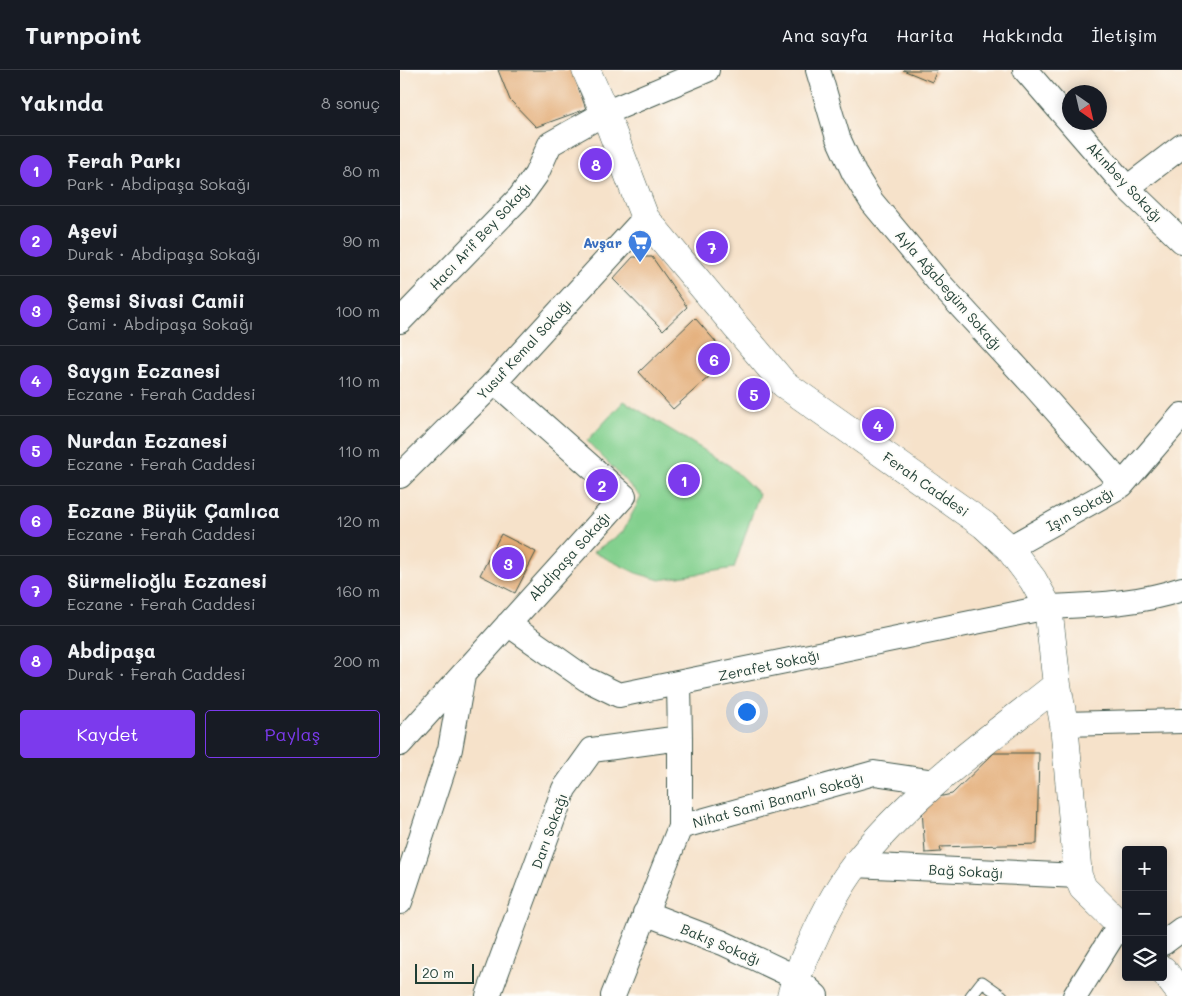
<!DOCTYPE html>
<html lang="tr">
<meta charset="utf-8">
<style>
body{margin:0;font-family:Mali,sans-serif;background:#242831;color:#f1f3f6}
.controls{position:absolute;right:15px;bottom:15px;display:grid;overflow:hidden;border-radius:5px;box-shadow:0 2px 12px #0003}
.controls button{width:45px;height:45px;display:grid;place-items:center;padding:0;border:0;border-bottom:1px solid #363941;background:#171b24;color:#f1f3f6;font:25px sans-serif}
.compass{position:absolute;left:662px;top:15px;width:45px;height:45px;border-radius:50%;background:#171b24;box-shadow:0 2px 12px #0003;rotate:146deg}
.scale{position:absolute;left:15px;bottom:12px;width:59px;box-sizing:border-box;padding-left:5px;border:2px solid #1f3d34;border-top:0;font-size:14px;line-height:18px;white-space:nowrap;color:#1f3d34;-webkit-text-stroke:4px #fdfcf7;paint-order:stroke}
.you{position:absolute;left:346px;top:641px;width:18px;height:18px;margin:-12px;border:4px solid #fff;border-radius:50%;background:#1a73e8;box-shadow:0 0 0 8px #1a73e833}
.badge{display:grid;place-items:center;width:32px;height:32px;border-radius:50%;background:#7c3aed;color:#fff;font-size:16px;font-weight:700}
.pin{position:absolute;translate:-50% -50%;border:2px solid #fff;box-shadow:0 1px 5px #0006}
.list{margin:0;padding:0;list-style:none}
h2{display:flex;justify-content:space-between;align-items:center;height:65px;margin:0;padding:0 20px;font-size:21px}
h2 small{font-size:16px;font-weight:400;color:#9ea1a6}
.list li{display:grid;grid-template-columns:32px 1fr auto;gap:15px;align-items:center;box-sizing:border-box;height:70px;padding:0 20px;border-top:1px solid #363941}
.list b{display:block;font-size:19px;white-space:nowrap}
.list p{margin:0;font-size:16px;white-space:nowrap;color:#9ea1a6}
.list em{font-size:16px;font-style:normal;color:#9ea1a6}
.actions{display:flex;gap:10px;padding:15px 20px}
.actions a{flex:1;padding:11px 0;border:1px solid #7c3aed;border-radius:5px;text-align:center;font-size:18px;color:#7c3aed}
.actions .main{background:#7c3aed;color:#fff}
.icon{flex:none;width:28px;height:28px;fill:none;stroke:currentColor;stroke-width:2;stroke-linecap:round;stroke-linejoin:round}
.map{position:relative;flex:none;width:782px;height:926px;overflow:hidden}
header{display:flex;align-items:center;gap:30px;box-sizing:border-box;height:70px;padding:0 25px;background:#171b24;border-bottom:1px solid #363941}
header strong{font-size:24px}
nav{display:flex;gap:28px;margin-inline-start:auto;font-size:18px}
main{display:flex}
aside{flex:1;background:#171b24}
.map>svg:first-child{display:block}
.green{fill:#83d08e;stroke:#518661}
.building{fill:#e3ac76}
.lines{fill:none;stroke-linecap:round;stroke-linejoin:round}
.service-casing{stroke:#3f564a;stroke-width:13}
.minor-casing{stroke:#3f564a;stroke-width:26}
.tertiary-casing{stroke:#3f564a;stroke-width:29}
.service{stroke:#fff;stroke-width:11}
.minor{stroke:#fff;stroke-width:24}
.tertiary{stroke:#fff;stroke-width:28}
.labels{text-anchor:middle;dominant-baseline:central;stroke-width:4;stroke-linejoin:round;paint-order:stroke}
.street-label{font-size:14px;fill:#1f3d34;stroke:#fdfcf7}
.shop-label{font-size:14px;font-weight:bold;fill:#366cbe;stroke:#fdfcf7;text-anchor:end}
</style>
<header>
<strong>Turnpoint</strong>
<nav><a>Ana sayfa</a><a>Harita</a><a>Hakkında</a><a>İletişim</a></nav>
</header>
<main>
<aside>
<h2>Yakında<small>8 sonuç</small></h2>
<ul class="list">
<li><span class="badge">1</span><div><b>Ferah Parkı</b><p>Park · Abdipaşa Sokağı</p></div><em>80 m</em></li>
<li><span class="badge">2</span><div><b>Aşevi</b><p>Durak · Abdipaşa Sokağı</p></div><em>90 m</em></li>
<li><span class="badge">3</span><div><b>Şemsi Sivasi Camii</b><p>Cami · Abdipaşa Sokağı</p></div><em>100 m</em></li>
<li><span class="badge">4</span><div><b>Saygın Eczanesi</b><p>Eczane · Ferah Caddesi</p></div><em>110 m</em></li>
<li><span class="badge">5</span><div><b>Nurdan Eczanesi</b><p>Eczane · Ferah Caddesi</p></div><em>110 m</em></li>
<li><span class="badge">6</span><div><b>Eczane Büyük Çamlıca</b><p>Eczane · Ferah Caddesi</p></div><em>120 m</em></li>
<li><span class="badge">7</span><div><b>Sürmelioğlu Eczanesi</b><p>Eczane · Ferah Caddesi</p></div><em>160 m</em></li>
<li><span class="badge">8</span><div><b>Abdipaşa</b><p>Durak · Ferah Caddesi</p></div><em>200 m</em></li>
</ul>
<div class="actions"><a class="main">Kaydet</a><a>Paylaş</a></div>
</aside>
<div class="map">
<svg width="782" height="926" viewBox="0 0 782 926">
<rect width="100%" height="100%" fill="#fdfcf7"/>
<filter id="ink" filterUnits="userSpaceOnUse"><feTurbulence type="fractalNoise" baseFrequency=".02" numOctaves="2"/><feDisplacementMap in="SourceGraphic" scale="10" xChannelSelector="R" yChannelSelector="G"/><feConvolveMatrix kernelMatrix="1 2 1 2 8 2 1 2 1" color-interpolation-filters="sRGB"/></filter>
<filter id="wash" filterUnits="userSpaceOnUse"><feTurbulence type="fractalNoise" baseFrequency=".0096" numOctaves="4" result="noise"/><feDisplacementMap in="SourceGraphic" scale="20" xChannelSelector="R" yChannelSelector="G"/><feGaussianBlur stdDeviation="1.12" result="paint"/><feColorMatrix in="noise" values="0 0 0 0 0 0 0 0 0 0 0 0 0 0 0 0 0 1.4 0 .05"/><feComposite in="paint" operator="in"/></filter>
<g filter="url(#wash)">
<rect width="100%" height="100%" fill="#f6e2ca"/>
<!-- green -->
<path class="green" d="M224,331L330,396L359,424L334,498L260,510L236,503L193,482L222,463L241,427L187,371Z"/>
<g id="blocks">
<!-- building -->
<path class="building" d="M98,0H172L186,39L136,57L110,30Z
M503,0H537L532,12Z
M233,187H252L287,237L263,260L213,209Z
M295,248L330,288L273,339L239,302Z
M101,464L136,482L115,523L80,505Z
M594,683H639L637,774L540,777L541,782L525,783L522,739L538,727L552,724Z"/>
</g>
</g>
<g filter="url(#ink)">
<use href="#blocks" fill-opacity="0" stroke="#3f564a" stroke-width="1"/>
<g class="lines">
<defs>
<path id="service" d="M571,926L582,912L602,926"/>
<path id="minor" d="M418,0L438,68L454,103L472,132L541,215L635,317L722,415
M625,0L670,52
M670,52L727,118L782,171
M727,118L782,76
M0,251L120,127L136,105L150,74L205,43L307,0
M0,406L95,312L245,148
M609,478L722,415L782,345
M108,554L186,609L219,625L648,537C694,535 738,534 782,519
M664,654L782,651
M280,668V757
M0,674L224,426L95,312
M455,795L678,806
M0,832L50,679L63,606
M245,843L323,873L395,907L416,926
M763,873L782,859
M88,926L164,719L192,680L280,668L279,613
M213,926L280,757L474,703L535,712
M675,926L720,854"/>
<path id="tertiary" d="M186,0L205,43L245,148L384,314L584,455L609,478L633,510L648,537L657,615L664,654L678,806L683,818L726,860
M763,900L782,925
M391,926C396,906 404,888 413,870C424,845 440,815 456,794C512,723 587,671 657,615"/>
</defs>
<!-- service casing -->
<use href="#service" class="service-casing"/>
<!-- minor casing -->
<use href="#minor" class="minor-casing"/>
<!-- tertiary casing -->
<use href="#tertiary" class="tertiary-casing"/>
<!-- service -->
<use href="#service" class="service"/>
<!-- minor -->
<use href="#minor" class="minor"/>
<!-- tertiary -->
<use href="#tertiary" class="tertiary"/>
</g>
</g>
<!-- icons -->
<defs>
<symbol id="supermarket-pin" viewBox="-11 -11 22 30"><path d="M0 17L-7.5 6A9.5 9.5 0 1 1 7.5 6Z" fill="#3f7fe0" stroke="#fdfcf7"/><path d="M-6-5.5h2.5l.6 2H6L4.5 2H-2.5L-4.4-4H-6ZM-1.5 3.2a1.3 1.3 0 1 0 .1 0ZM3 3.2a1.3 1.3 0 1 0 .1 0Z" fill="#fff"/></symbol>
</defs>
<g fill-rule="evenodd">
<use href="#supermarket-pin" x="226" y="158" width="28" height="38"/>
</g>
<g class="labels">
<!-- street labels -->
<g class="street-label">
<text transform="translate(725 112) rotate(47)">Akınbey Sokağı</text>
<text transform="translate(80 166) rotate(-47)">Hacı Arif Bey Sokağı</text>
<text transform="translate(549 220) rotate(49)">Ayla Ağabegüm Sokağı</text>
<text transform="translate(124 279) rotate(-47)">Yusuf Kemal Sokağı</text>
<text transform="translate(526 414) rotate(35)">Ferah Caddesi</text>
<text transform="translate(680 439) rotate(-29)">Işın Sokağı</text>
<text transform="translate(169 486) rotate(-48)">Abdipaşa Sokağı</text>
<text transform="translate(369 595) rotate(-12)">Zerafet Sokağı</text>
<text transform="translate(378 730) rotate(-15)">Nihat Sami Banarlı Sokağı</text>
<text transform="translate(149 761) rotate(-70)">Darı Sokağı</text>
<text transform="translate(566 801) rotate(3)">Bağ Sokağı</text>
<text transform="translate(321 874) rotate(23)">Bakış Sokağı</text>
</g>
<!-- shop labels -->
<g class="shop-label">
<text x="222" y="172">Avşar</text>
</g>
</g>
</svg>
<div class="controls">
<button>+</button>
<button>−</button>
<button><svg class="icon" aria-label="layers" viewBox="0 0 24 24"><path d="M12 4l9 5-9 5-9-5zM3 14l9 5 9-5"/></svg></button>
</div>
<svg class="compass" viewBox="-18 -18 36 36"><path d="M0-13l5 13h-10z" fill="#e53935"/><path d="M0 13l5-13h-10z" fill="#9ea1a6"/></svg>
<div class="scale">20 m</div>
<div class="you"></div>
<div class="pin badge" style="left:284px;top:410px">1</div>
<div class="pin badge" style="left:202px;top:415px">2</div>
<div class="pin badge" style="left:108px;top:493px">3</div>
<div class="pin badge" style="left:478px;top:355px">4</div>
<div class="pin badge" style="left:354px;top:324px">5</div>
<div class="pin badge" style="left:314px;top:289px">6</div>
<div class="pin badge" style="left:312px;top:177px">7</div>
<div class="pin badge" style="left:196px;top:94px">8</div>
</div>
</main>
